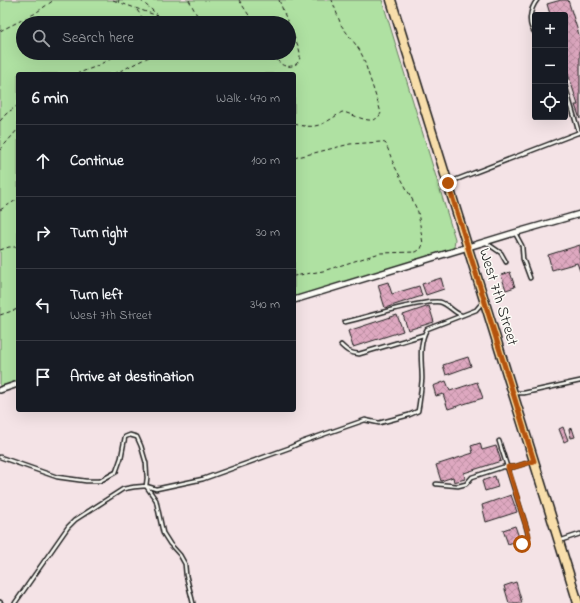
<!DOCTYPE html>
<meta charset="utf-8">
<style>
body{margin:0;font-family:"Indie Flower",sans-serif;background:#20242c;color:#f1f3f6}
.controls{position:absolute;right:12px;top:12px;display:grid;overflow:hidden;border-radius:4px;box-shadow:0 4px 16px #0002}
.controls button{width:36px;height:36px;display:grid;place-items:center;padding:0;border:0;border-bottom:1px solid #363941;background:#171b24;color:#f1f3f6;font:20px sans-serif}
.stop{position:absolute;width:12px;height:12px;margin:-9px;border:3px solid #b45309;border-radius:50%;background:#fff}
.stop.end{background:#b45309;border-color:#fff;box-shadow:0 1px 4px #0008}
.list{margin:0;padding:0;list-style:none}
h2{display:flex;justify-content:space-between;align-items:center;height:52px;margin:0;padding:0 16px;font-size:17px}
h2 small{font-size:13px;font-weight:400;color:#9ea1a6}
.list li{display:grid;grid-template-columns:26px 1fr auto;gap:12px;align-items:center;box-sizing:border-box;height:72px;padding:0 16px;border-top:1px solid #363941}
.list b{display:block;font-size:15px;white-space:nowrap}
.list p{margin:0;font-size:13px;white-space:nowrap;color:#9ea1a6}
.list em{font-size:13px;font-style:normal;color:#9ea1a6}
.icon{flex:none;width:22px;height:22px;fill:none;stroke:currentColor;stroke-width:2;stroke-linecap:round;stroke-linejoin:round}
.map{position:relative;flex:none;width:580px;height:603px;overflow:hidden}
.search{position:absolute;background:#171b24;box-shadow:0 4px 16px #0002;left:16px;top:16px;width:280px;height:44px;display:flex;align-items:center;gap:10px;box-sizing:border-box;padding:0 14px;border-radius:22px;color:#9ea1a6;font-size:15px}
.panel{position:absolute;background:#171b24;box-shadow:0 4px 16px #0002;left:16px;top:72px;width:280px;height:340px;border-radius:4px}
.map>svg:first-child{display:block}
.park{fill:#afe1a2;stroke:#667e5f;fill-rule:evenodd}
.building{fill:url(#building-cross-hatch);stroke:#1c1c1c}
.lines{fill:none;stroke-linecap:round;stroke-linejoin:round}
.lane-casing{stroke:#1c1c1c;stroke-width:5.5}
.street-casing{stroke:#1c1c1c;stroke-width:8}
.primary-casing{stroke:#1c1c1c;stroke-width:11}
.path{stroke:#1c1c1c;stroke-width:1;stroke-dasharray:4 3;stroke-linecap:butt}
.lane{stroke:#fdfcf7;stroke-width:2.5}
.street{stroke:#fdfcf7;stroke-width:5}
.primary{stroke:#f8deab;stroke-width:8}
.route{stroke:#b45309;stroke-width:5}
.labels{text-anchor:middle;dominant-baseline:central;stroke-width:3;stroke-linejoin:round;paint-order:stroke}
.street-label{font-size:16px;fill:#1c1c1c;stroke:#fdfcf7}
</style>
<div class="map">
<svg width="580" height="603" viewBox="0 0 580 603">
<defs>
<pattern id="building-cross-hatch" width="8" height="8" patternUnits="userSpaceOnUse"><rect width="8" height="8" fill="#dea8c0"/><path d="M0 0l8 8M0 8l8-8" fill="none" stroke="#be90a4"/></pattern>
</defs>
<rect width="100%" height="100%" fill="#f4e3e6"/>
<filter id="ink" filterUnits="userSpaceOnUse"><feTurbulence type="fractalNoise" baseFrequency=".025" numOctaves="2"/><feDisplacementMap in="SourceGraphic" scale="8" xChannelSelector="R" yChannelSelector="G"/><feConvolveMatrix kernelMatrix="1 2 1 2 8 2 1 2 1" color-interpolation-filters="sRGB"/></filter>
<g filter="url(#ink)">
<!-- park -->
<path class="park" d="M0,0H382L455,239L454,247L452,249L294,298V74H18V382L0,388ZM23,23H289V53H23Z"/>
<!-- building -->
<path class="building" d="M561,0H568L580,38V119L575,105H578L565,64V15H549L550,14L547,4Z
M580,245V271L577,263L552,270L548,255Z
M510,272L515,287L506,290L501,275Z
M441,278L444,289L426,295L422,284Z
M388,282L392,294L419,286L422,296L385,308L378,285Z
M429,306L434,322L408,330L403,315Z
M397,315L403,331L353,347L348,331Z
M468,357L471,366L446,375L443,365Z
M446,381L450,391L477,382L483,398L448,409L443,394L436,396L433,386Z
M563,427L568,440L564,442L559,429Z
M572,428L575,437L571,438L569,429Z
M480,443L482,450L496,446L501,461L464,473L465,479L454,482L453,477L441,481L436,465L473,453L471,446Z
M495,476L498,487L485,491L482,481Z
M511,495L517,512L486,522L482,505Z
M515,526L520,540L508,544L503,530Z
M516,582L522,603H509L504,586Z"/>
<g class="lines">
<defs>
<path id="lane" d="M535,33C527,24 530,9 537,0
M565,85L579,133
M450,182L580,132
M515,233L522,246L523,259L530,278
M485,242L501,253L506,262
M345,322C370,316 394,308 418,304C425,303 433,301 440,302C448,304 453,312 461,315
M341,345C347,351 350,353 359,354L423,335
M514,392L517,393H524L580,381
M499,441L526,526C528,534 531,539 522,544
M0,457L57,477L86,481H100L116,472L121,458L125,437L130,435L137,437L141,446L146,463L147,478L146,486L156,500L163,533L170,544L180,555L185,564L186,575L193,603
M436,484L458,486L466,484L472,477L503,467H514L533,461
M559,541L580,534
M0,602L1,603
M15,603L68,527L75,520L123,489L134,487L146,486L156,489L203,479L289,448L302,442L365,420L379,423L409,415L418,411C420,401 421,390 422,379C422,362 418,345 427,329L476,310L482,303"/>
<path id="street" d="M294,300L514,233L580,214
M0,390L18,384"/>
<path id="primary" d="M391,0L578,603"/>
</defs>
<!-- lane casing -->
<use href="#lane" class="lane-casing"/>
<!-- street casing -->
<use href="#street" class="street-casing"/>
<!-- primary casing -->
<use href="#primary" class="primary-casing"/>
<!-- path -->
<path class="path" d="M113,0L118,2
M119,0L118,2L158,16L167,23
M140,0L158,15
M189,0L201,23
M239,0L254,23
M279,0L288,23
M137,10L142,17L143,23
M0,31L34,14L54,0
M274,53C276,57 277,61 281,64C288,69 300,66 300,56C301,48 292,34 289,26
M76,74L95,67L121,53
M114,74L157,53
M0,121L6,114L18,105
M294,124C318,130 323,124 342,112C353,113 374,129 381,113L379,106L363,57L359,49L341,25L332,0
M0,150L18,129
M294,158L350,144L381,142L385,143L386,144L394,165L412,199L418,212L423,244L421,249L416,252L380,253L323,271L294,276
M0,210L18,199
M0,250L9,247H18
M0,315L18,309"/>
<!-- lane -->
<use href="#lane" class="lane"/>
<!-- street -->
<use href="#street" class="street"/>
<!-- primary -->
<use href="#primary" class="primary"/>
</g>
</g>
<g class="lines" filter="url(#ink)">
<!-- route -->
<path class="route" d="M448,183L534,461L514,467H508L529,536L527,541L522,544"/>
</g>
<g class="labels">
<!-- street labels -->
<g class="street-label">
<text transform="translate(498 297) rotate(73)">West 7th Street</text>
</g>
</g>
</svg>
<div class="controls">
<button>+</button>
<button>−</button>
<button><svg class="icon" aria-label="locate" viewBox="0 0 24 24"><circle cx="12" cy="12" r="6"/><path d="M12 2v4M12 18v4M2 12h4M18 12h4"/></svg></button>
</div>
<div class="stop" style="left:522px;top:544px"></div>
<div class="stop end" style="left:448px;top:183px"></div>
<div class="search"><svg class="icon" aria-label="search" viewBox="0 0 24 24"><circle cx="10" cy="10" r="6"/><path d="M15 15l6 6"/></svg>Search here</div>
<section class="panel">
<h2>6 min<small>Walk · 470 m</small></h2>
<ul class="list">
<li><svg class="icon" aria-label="ahead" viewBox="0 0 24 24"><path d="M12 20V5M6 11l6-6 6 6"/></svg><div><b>Continue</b></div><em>100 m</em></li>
<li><svg class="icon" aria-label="right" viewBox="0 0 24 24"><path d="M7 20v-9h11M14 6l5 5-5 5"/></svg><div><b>Turn right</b></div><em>30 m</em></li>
<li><svg class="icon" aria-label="left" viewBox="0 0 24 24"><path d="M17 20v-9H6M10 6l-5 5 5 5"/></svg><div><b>Turn left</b><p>West 7th Street</p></div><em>340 m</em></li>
<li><svg class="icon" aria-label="arrive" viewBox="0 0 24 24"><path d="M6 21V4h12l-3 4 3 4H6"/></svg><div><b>Arrive at destination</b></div></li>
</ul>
</section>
</div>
